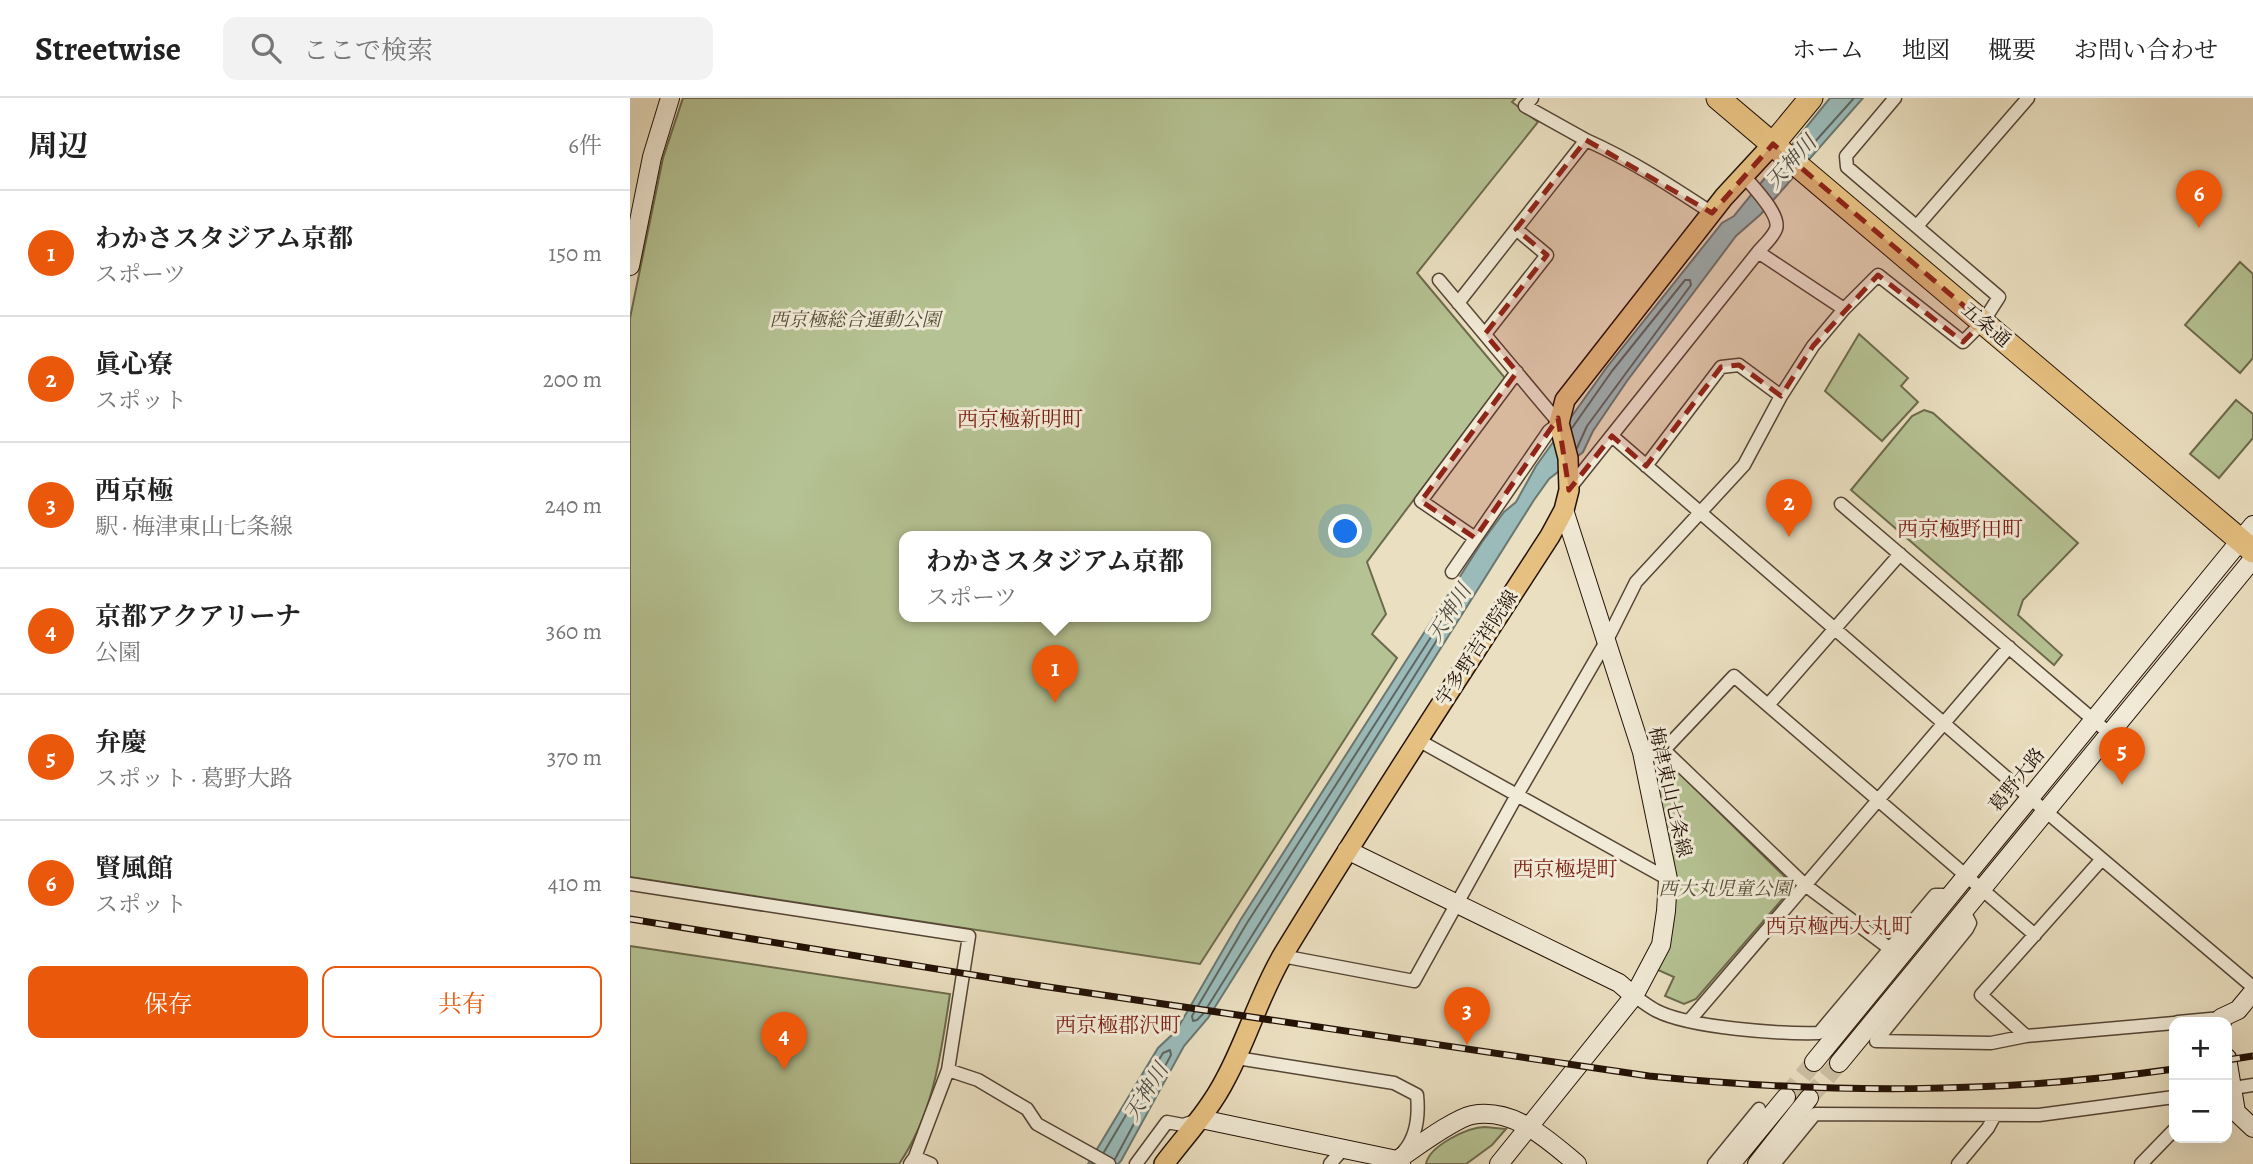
<!DOCTYPE html>
<html lang="ja">
<meta charset="utf-8">
<style>
body{margin:0;font-family:Alegreya,"Noto Serif JP",serif;background:#f2f2f2;color:#222}
.controls{position:absolute;right:21px;bottom:21px;display:grid;overflow:hidden;border-radius:14px;box-shadow:0 7px 28px #0002}
.controls button{width:63px;height:63px;display:grid;place-items:center;padding:0;border:0;border-bottom:2px solid #e0e0e0;background:#fff;color:#222;font:35px sans-serif}
.you{position:absolute;left:716px;top:434px;width:24px;height:24px;margin:-18px;border:5px solid #fff;border-radius:50%;background:#1a73e8;box-shadow:0 0 0 10px #1a73e833}
.badge{display:grid;place-items:center;width:46px;height:46px;border-radius:50%;background:#ea580c;color:#fff;font-size:23px;font-weight:700}
.pin{position:absolute;translate:-50% -58px;filter:drop-shadow(0 2px 4px #0008)}
.pin::after{content:'';position:absolute;top:37px;width:24px;height:21px;background:inherit;clip-path:polygon(0 0,100% 0,50% 100%)}
.popup{position:absolute;left:269px;top:433px;width:312px;height:91px;box-sizing:border-box;display:grid;place-content:center;border-radius:14px;background:#fff;filter:drop-shadow(0 2px 5px #0005);font-size:23px;white-space:nowrap;color:#767676}
.popup b{font-size:26px;color:#222}
.popup::after{content:'';position:absolute;left:50%;top:100%;margin-left:-14px;border:14px solid transparent;border-top-color:#fff}
.list{margin:0;padding:0;list-style:none}
h2{display:flex;justify-content:space-between;align-items:center;height:91px;margin:0;padding:0 28px;font-size:30px}
h2 small{font-size:23px;font-weight:400;color:#767676}
.list li{display:grid;grid-template-columns:46px 1fr auto;gap:21px;align-items:center;box-sizing:border-box;height:126px;padding:0 28px;border-top:2px solid #e0e0e0}
.list b{display:block;font-size:26px;white-space:nowrap}
.list p{margin:0;font-size:23px;white-space:nowrap;color:#767676}
.list em{font-size:23px;font-style:normal;color:#767676}
.actions{display:flex;gap:14px;padding:21px 28px}
.actions a{flex:1;padding:16px 0;border:2px solid #ea580c;border-radius:14px;text-align:center;font-size:24px;color:#ea580c}
.actions .main{background:#ea580c;color:#fff}
.icon{flex:none;width:38px;height:38px;fill:none;stroke:currentColor;stroke-width:2;stroke-linecap:round;stroke-linejoin:round}
.map{position:relative;flex:none;width:1623px;height:1066px;overflow:hidden}
header{display:flex;align-items:center;gap:42px;box-sizing:border-box;height:98px;padding:0 35px;background:#fff;border-bottom:2px solid #e0e0e0}
header strong{font-size:33px}
nav{display:flex;gap:38px;margin-inline-start:auto;font-size:24px}
.search{width:490px;height:63px;background:#f2f2f2;display:flex;align-items:center;gap:18px;box-sizing:border-box;padding:0 24px;border-radius:14px;color:#767676;font-size:26px}
main{display:flex}
aside{flex:1;background:#fff}
.map>svg:first-child{display:block}
.green{fill:#b5c293;stroke:#6c6a4c;stroke-width:2;fill-rule:evenodd}
.water{fill:#9abbb9;stroke:#6a7771;stroke-width:2}
.lines{fill:none;stroke-linecap:round;stroke-linejoin:round}
.shore{stroke:#5e6660;stroke-width:2}
.secondary-tunnel{stroke:#ccc0a4;stroke-width:18;stroke-dasharray:18 9;stroke-linecap:butt}
.street-casing{stroke:#554434;stroke-width:15}
.secondary-casing{stroke:#231106;stroke-width:20}
.primary-casing{stroke:#231106;stroke-width:22}
.highway-casing{stroke:#231106;stroke-width:25}
.street{stroke:#f1ead6;stroke-width:12}
.secondary{stroke:#f1ead6;stroke-width:18}
.primary{stroke:#e5c080;stroke-width:19}
.highway{stroke:#e5c080;stroke-width:23}
.rail-casing{stroke:#231106;stroke-width:7}
.rail{stroke:#f1ead6;stroke-width:4.5;stroke-dasharray:13;stroke-linecap:butt}
.marked{fill:#8f2418;fill-opacity:0.2;stroke:#8f2418;stroke-width:5;stroke-dasharray:14 9;stroke-linejoin:round}
.labels{text-anchor:middle;dominant-baseline:central;stroke-width:6;stroke-linejoin:round;paint-order:stroke}
.park-label{font-size:19px;font-style:italic;fill:#564f37;stroke:#f1ead6}
.street-label{font-size:19px;fill:#231106;stroke:#f1ead6}
.water-label{font-size:21px;font-style:italic;fill:#4d4c45;stroke:#f1ead6}
.neighbourhood-label{font-size:21px;fill:#7a1f14;stroke:#f1ead6}
</style>
<header>
<strong>Streetwise</strong>
<div class="search"><svg class="icon" aria-label="search" viewBox="0 0 24 24"><circle cx="10" cy="10" r="6"/><path d="M15 15l6 6"/></svg>ここで検索</div>
<nav><a>ホーム</a><a>地図</a><a>概要</a><a>お問い合わせ</a></nav>
</header>
<main>
<aside>
<h2>周辺<small>6件</small></h2>
<ul class="list">
<li><span class="badge">1</span><div><b>わかさスタジアム京都</b><p>スポーツ</p></div><em>150 m</em></li>
<li><span class="badge">2</span><div><b>眞心寮</b><p>スポット</p></div><em>200 m</em></li>
<li><span class="badge">3</span><div><b>西京極</b><p>駅 · 梅津東山七条線</p></div><em>240 m</em></li>
<li><span class="badge">4</span><div><b>京都アクアリーナ</b><p>公園</p></div><em>360 m</em></li>
<li><span class="badge">5</span><div><b>弁慶</b><p>スポット · 葛野大路</p></div><em>370 m</em></li>
<li><span class="badge">6</span><div><b>賢風館</b><p>スポット</p></div><em>410 m</em></li>
</ul>
<div class="actions"><a class="main">保存</a><a>共有</a></div>
</aside>
<div class="map">
<svg width="1623" height="1066" viewBox="0 0 1623 1066">
<rect width="100%" height="100%" fill="#eadfc0"/>
<filter id="stains"><feTurbulence type="fractalNoise" baseFrequency=".00286" numOctaves="4"/><feColorMatrix values="0 0 0 0 .2 0 0 0 0 .09 0 0 0 0 .02 0 0 0 .5 -.17"/></filter>
<radialGradient id="worn" r=".72"><stop offset=".6" stop-color="#630" stop-opacity="0"/><stop offset="1" stop-color="#630" stop-opacity=".3"/></radialGradient>
<!-- green -->
<path class="green" d="M53,0H886L882,4L908,24L787,175L875,280L737,464L756,516L742,536L767,560L570,866L0,779V220L33,60ZM274,439H576V519H274Z
M1610,164L1623,176V260L1610,275L1555,227Z
M1229,236L1278,280L1271,288L1288,304L1252,343L1195,293Z
M1606,302L1623,316V340L1589,380L1560,356Z
M1294,312L1303,315L1448,445L1393,502L1388,517L1432,557L1424,567L1221,392L1282,318Z
M1039,665L1160,784L1161,791L1066,901L1054,906L1035,898L1044,879L1028,872C1037,845 1045,817 1046,788C1047,762 1021,693 1028,677C1030,673 1036,668 1039,665Z
M0,848L320,896C311,955 304,1015 269,1066H0Z
M855,1029L876,1031L862,1047L836,1066H796C799,1048 838,1029 855,1029Z"/>
<!-- water -->
<path class="water" d="M1200,0H1233L1131,116L1106,138L997,283L963,333L953,354L919,381L904,402L578,920L554,948L491,1063L488,1066H458L528,950L546,933L611,821L852,444L874,414L886,404L906,368L977,269L1092,125L1104,118Z"/>
<g class="lines">
<!-- shore -->
<path class="shore" d="M1174,56L1224,0
M942,330L982,273L1055,182H1060L1061,187L957,328L947,350
M828,497L831,498L832,502L573,916L567,922L563,923L562,918L617,825Z
M474,1054L533,955L540,952L541,957L485,1061"/>
<!-- secondary-tunnel -->
<path class="secondary-tunnel" d="M1156,999L1184,964
M1179,1000L1209,965"/>
<defs>
<path id="street" d="M956,42C1001,62 1041,88 1082,115
M1115,79C1124,90 1151,117 1146,131C1143,139 1134,147 1128,154
M1287,128L1398,0
M809,182L929,325L919,333L822,474
M828,205L956,42L895,8L902,0
M855,236L917,157L886,131
M982,338L1400,700L1623,889
M1016,368L1091,269L1109,267L1151,298
M939,391L1128,154L1214,211
M1211,406L1480,636
M845,440L791,403L887,274
M1138,607L1270,456
M788,642L1038,781
M1034,652L1175,787L1259,850
M1012,654L1034,652L1104,578L1405,837
M0,786L339,838L318,972L285,1059L280,1066
M1334,813L1340,825L1337,831L1246,943L1361,945L1396,938L1544,925
M652,858L784,883L887,697L977,542L1006,484L1114,367L1151,298L1183,248L1214,211L1248,177L1333,244L1353,224L1369,199L1217,69L1216,58L1265,0
M1004,898C1012,903 1019,909 1027,913C1061,930 1150,936 1189,935L1305,797H1320
M1059,923L1379,549
M1548,924L1591,920
M1396,938L1351,897L1472,761
M607,960L764,985L787,997C789,1017 787,1038 774,1053
M318,972L348,982L397,1011L407,1026L479,1066
M1597,991L1623,987
M285,1059L301,1066
M506,1066L537,1024L553,1027L568,1022
M700,1066L713,1051
M1084,1066L1129,1011
M1144,1066L1185,1016L1409,1017L1544,999
M1328,1066L1358,1030L1364,1019
M1511,1066L1544,1032"/>
<path id="secondary" d="M0,168L22,59L40,0
M717,752L989,885L1004,898
M1592,924L1591,920L1608,912L1623,894
M1597,960L1606,1014L1623,1030
M1184,964L1623,427
M1209,965L1623,461
M571,1021L767,1062L771,1066
M767,1062C784,1051 823,1021 842,1017C884,1009 918,1042 947,1066
M869,1066L1004,898L1031,847L1036,813L1038,781L1012,654L934,412
M1101,1066L1156,999
M1127,1066L1179,1000"/>
<path id="primary" d="M534,1066C555,1038 580,1012 596,980C618,939 630,895 654,855C740,714 830,577 920,438L934,412L939,392L938,360L929,325L935,302L1094,99L1143,46"/>
<path id="highway" d="M1088,0L1623,453
M1143,46L1181,0"/>
</defs>
<!-- street casing -->
<use href="#street" class="street-casing"/>
<!-- secondary casing -->
<use href="#secondary" class="secondary-casing"/>
<!-- primary casing -->
<use href="#primary" class="primary-casing"/>
<!-- highway casing -->
<use href="#highway" class="highway-casing"/>
<!-- street -->
<use href="#street" class="street"/>
<!-- secondary -->
<use href="#secondary" class="secondary"/>
<!-- primary -->
<use href="#primary" class="primary"/>
<!-- highway -->
<use href="#highway" class="highway"/>
<defs>
<path id="rail" d="M0,821L405,887L1019,978C1197,996 1367,996 1544,971
M1597,962L1623,958"/>
</defs>
<!-- rail casing -->
<use href="#rail" class="rail-casing"/>
<!-- rail -->
<use href="#rail" class="rail"/>
</g>
<!-- marked area -->
<path class="marked" d="M956,42L1082,115L1143,46L1353,224L1333,244L1248,177L1183,248L1151,298L1109,267L1091,269L1016,368L982,338L939,392L928,320L845,440L791,403L887,274L855,236L917,157L886,131Z"/>
<g class="labels">
<!-- park labels -->
<g class="park-label">
<text x="225" y="222">西京極総合運動公園</text>
<text x="1095" y="791">西大丸児童公園</text>
</g>
<!-- street labels -->
<g class="street-label">
<text transform="translate(1356 227) rotate(40)">五条通</text>
<text transform="translate(847 550) rotate(-57)">宇多野吉祥院線</text>
<text transform="translate(1387 682) rotate(-51)">葛野大路</text>
<text transform="translate(1040 694) rotate(77)">梅津東山七条線</text>
</g>
<!-- water labels -->
<g class="water-label">
<text transform="translate(1161 64) rotate(-48)">天神川</text>
<text transform="translate(819 515) rotate(-58)">天神川</text>
<text transform="translate(516 994) rotate(-58)">天神川</text>
</g>
<!-- neighbourhood labels -->
<g class="neighbourhood-label">
<text x="390" y="321">西京極新明町</text>
<text x="1330" y="431">西京極野田町</text>
<text x="935" y="771">西京極堤町</text>
<text x="1209" y="828">西京極西大丸町</text>
<text x="488" y="927">西京極郡沢町</text>
</g>
</g>
<rect width="100%" height="100%" filter="url(#stains)"/>
<rect width="100%" height="100%" fill="url(#worn)"/>
</svg>
<div class="controls">
<button>+</button>
<button>−</button>
</div>
<div class="you"></div>
<div class="pin badge" style="left:425px;top:605px">1</div>
<div class="popup"><b>わかさスタジアム京都</b>スポーツ</div>
<div class="pin badge" style="left:1159px;top:439px">2</div>
<div class="pin badge" style="left:837px;top:947px">3</div>
<div class="pin badge" style="left:154px;top:972px">4</div>
<div class="pin badge" style="left:1492px;top:687px">5</div>
<div class="pin badge" style="left:1569px;top:130px">6</div>
</div>
</main>
